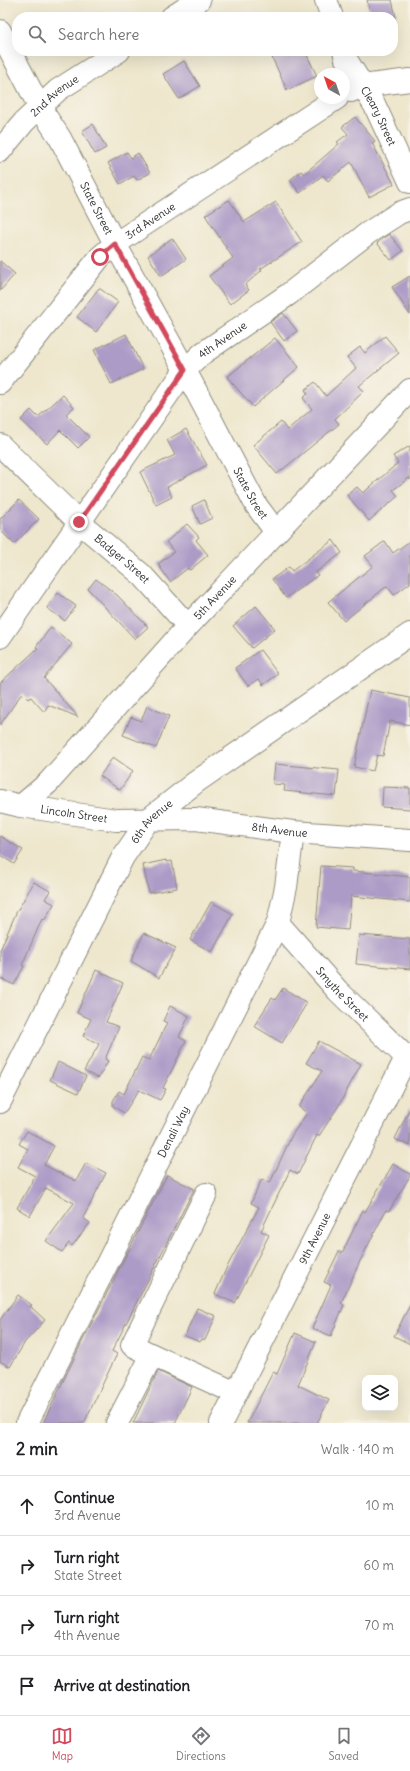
<!DOCTYPE html>
<meta charset="utf-8">
<style>
body{margin:0;font-family:Delius,sans-serif;background:#f6f6f6;color:#202124}
.controls{position:absolute;right:12px;bottom:12px;display:grid;overflow:hidden;border-radius:8px;box-shadow:0 4px 16px #0002}
.controls button{width:36px;height:36px;display:grid;place-items:center;padding:0;border:0;border-bottom:1px solid #e0e0e0;background:#fff;color:#202124;font:20px sans-serif}
.compass{position:absolute;left:314px;top:68px;width:36px;height:36px;border-radius:50%;background:#fff;box-shadow:0 4px 16px #0002;rotate:320deg}
.stop{position:absolute;width:12px;height:12px;margin:-9px;border:3px solid #d1495b;border-radius:50%;background:#fff}
.stop.end{background:#d1495b;border-color:#fff;box-shadow:0 1px 4px #0008}
.list{margin:0;padding:0;list-style:none}
h2{display:flex;justify-content:space-between;align-items:center;height:52px;margin:0;padding:0 16px;font-size:17px}
h2 small{font-size:13px;font-weight:400;color:#757577}
.list li{display:grid;grid-template-columns:26px 1fr auto;gap:12px;align-items:center;box-sizing:border-box;height:60px;padding:0 16px;border-top:1px solid #e0e0e0}
.list b{display:block;font-size:15px;white-space:nowrap}
.list p{margin:0;font-size:13px;white-space:nowrap;color:#757577}
.list em{font-size:13px;font-style:normal;color:#757577}
.icon{flex:none;width:22px;height:22px;fill:none;stroke:currentColor;stroke-width:2;stroke-linecap:round;stroke-linejoin:round}
.map{position:relative;flex:none;width:410px;height:1423px;overflow:hidden}
.search{position:absolute;background:#fff;box-shadow:0 4px 16px #0002;left:12px;right:12px;top:12px;height:44px;display:flex;align-items:center;gap:10px;box-sizing:border-box;padding:0 14px;border-radius:16px;color:#757577;font-size:15px}
.sheet{height:292px;background:#fff}
nav{display:flex;justify-content:space-around;align-items:center;box-sizing:border-box;height:56px;border-top:1px solid #e0e0e0;background:#fff;font-size:11px;color:#757577}
nav a{display:grid;justify-items:center;gap:2px}
nav .on{color:#d1495b}
.map>svg:first-child{display:block}
.building{fill:#ad9bc7}
.lines{fill:none;stroke-linecap:round;stroke-linejoin:round}
.minor-casing{stroke:#8c897c;stroke-width:24}
.minor{stroke:#fff;stroke-width:22}
.route{stroke:#d1495b;stroke-width:5}
.labels{text-anchor:middle;dominant-baseline:central;stroke-width:3.5;stroke-linejoin:round;paint-order:stroke}
.street-label{font-size:11px;fill:#2b2b2b;stroke:#f7f3e8}
</style>
<div class="map">
<svg width="410" height="1423" viewBox="0 0 410 1423">
<rect width="100%" height="100%" fill="#f7f3e8"/>
<filter id="ink" filterUnits="userSpaceOnUse"><feTurbulence type="fractalNoise" baseFrequency=".025" numOctaves="2"/><feDisplacementMap in="SourceGraphic" scale="8" xChannelSelector="R" yChannelSelector="G"/><feConvolveMatrix kernelMatrix="1 2 1 2 8 2 1 2 1" color-interpolation-filters="sRGB"/></filter>
<filter id="wash" filterUnits="userSpaceOnUse"><feTurbulence type="fractalNoise" baseFrequency=".012" numOctaves="4" result="noise"/><feDisplacementMap in="SourceGraphic" scale="16" xChannelSelector="R" yChannelSelector="G"/><feGaussianBlur stdDeviation="0.9" result="paint"/><feColorMatrix in="noise" values="0 0 0 0 0 0 0 0 0 0 0 0 0 0 0 0 0 1.4 0 .05"/><feComposite in="paint" operator="in"/></filter>
<g filter="url(#wash)">
<rect width="100%" height="100%" fill="#eee7cd"/>
<g id="blocks">
<!-- building -->
<path class="building" d="M367,0H392L396,17H371Z
M269,51H305L317,76L287,90Z
M184,61L200,86L179,99L163,74Z
M355,117L375,141L372,143L394,184L369,197L351,162L328,181L323,175L300,193L290,180L301,171L304,174L339,144L337,142L348,134L342,127Z
M93,124L106,148L95,154L82,131Z
M127,152L131,158L138,153L150,173L137,180L134,176L120,184L108,163Z
M229,200L244,222L276,202L302,242L260,269L262,270L245,285L249,290L230,304L209,276L233,258L205,215Z
M389,234L403,251L391,260L377,243Z
M172,238L186,259L161,276L148,256Z
M0,261L15,274L0,291Z
M410,276V315L392,287Z
M99,288L118,302L96,332L77,317Z
M283,313L297,331L284,341L270,322Z
M126,334L143,369L111,384L94,350Z
M385,336L399,353L359,386L364,391L335,419L339,424L277,474L253,445L281,422L287,430L312,409L303,398L308,394L305,390L315,382L326,396L356,368L347,357L360,347L365,353Z
M275,338L299,367L253,407L227,377Z
M63,395L74,407L66,414L89,437L78,448L60,430L47,444L21,420L31,410L38,417Z
M186,429L207,465L167,487L172,497L156,505L140,472L175,455L167,440Z
M410,446V480L409,478L393,490L398,496L369,521L347,495L357,487L363,493L398,463L393,456Z
M19,500L39,519L14,544L0,530V519Z
M204,500L212,518L200,524L192,506Z
M187,524L199,537L196,540L208,555L190,570L188,568L170,582L158,564L174,552L166,542Z
M333,540L342,553L316,572L318,575L286,598L272,579L289,567L292,571Z
M385,541L393,553L410,541V583L394,595L387,586L344,621L328,602L373,566L365,556Z
M96,579L117,595L148,627L135,639L88,589Z
M58,593L76,606L65,621L47,608Z
M256,606L275,629L252,648L233,626Z
M51,627L72,644L44,678L78,717L48,705L44,712L31,697L28,699L22,693L0,725V683L38,648L36,647Z
M260,650L278,674L263,685L259,679L248,686L235,668Z
M370,690L410,698V725L390,721L383,756L377,755L373,771L354,767Z
M147,706L169,716L156,748L123,735L131,717L141,721Z
M113,757L133,771L120,790L100,776Z
M275,764L339,770L336,796L284,791L285,785L273,784Z
M383,787L410,788V809L382,807Z
M0,836L23,850L14,864L0,855Z
M166,860V862L172,861L177,888L149,893L143,865Z
M321,866L353,868V871L410,877V902L351,896L348,930L316,927Z
M34,882L50,891L45,899L54,904L44,921L42,919L22,965L24,966L14,985L0,978V950L16,913Z
M211,902L233,914L212,952L190,940Z
M144,933L176,948L159,978L131,961Z
M359,935L410,939V969L356,964Z
M96,970L123,983L106,1022L119,1027L105,1059L108,1061L98,1078L84,1071L99,1044L83,1036L91,1019L77,1013Z
M283,988L307,1003L282,1043L254,1026L272,998L275,1000Z
M170,1006L189,1016L179,1037L186,1041L163,1088L166,1089L160,1100L139,1090L124,1113L113,1106V1101L119,1091L124,1094L142,1057L149,1060L167,1023L163,1021Z
M319,1041L361,1064L339,1105L319,1136L317,1135L298,1174L290,1170L261,1231L269,1235L235,1303L215,1294L226,1269L259,1207L251,1203L262,1179L270,1183L292,1135L307,1113L299,1107L322,1071L306,1063Z
M58,1062L86,1076L78,1093L50,1080Z
M410,1108V1146L395,1139Z
M27,1131L54,1146L44,1165L76,1181L86,1163L106,1173L83,1218L90,1223L72,1246L69,1243L62,1252L46,1241L74,1203L46,1188L30,1216L17,1208L35,1176L18,1167L28,1149L19,1144Z
M393,1164L410,1174V1176L389,1211L386,1210L360,1261L341,1303L344,1305L331,1336L312,1328L331,1285L324,1282L339,1251L342,1253L363,1210L365,1212Z
M167,1175L194,1189L112,1351L117,1354L84,1423H43L81,1344Z
M18,1295L32,1305L30,1306L45,1320L25,1342L10,1367L0,1361V1320Z
M410,1305V1344L394,1336Z
M197,1308L216,1316L205,1340L202,1339L200,1342L185,1336Z
M295,1333L316,1342L298,1385L329,1400L317,1423H247L273,1372L277,1374Z
M158,1371L192,1387L175,1423H133Z"/>
</g>
</g>
<g filter="url(#ink)">
<use href="#blocks" fill-opacity="0" stroke="#8c897c" stroke-width="1"/>
<g class="lines">
<defs>
<g id="minor">
<path d="M326,0L332,17"/>
<path d="M172,17L199,0"/>
<path id="s1" d="M0,31L39,106L60,138L115,244L185,370L256,505L276,532"/>
<path id="s2" d="M344,51L346,59L375,106L410,182"/>
<path d="M351,91L362,86L410,80"/>
<path id="s3" d="M0,151L24,122L58,90L119,51"/>
<path id="s4" d="M0,383L100,257L115,244L337,98"/>
<path id="s5" d="M0,445L79,522L142,575L188,626"/>
<path id="s6" d="M0,637L185,370L203,353L289,294L368,233L399,213L410,209"/>
<path id="s7" d="M0,801L21,806L116,820L196,819L293,832L410,840"/>
<path id="s8" d="M21,806L48,783L188,626L410,390"/>
<path id="s9" d="M278,923L338,991L410,1061"/>
<path id="s10" d="M0,1102L123,857L149,819L196,782L410,634"/>
<path d="M152,1355L132,1345L206,1194"/>
<path id="s11" d="M27,1423L278,923L286,887L293,832"/>
<path d="M117,1423L152,1355L236,1393"/>
<path id="s12" d="M221,1423L406,1058L410,1056"/>
</g>
</defs>
<!-- minor casing -->
<use href="#minor" class="minor-casing"/>
<!-- minor -->
<use href="#minor" class="minor"/>
</g>
</g>
<g class="lines" filter="url(#ink)">
<!-- route -->
<path class="route" d="M79,522L185,370L115,244L100,257"/>
</g>
<g class="labels">
<!-- street labels -->
<g class="street-label">
<text stroke="none"><textPath href="#s3" startOffset="78">2nd Avenue</textPath></text>
<text stroke="none"><textPath href="#s2" startOffset="74">Cleary Street</textPath></text>
<text stroke="none"><textPath href="#s1" startOffset="202">State Street</textPath></text>
<text stroke="none"><textPath href="#s4" startOffset="223">3rd Avenue</textPath></text>
<text stroke="none"><textPath href="#s6" startOffset="373">4th Avenue</textPath></text>
<text stroke="none"><textPath href="#s1" startOffset="526">State Street</textPath></text>
<text stroke="none"><textPath href="#s5" startOffset="167">Badger Street</textPath></text>
<text stroke="none"><textPath href="#s8" startOffset="285">5th Avenue</textPath></text>
<text stroke="none"><textPath href="#s7" startOffset="75">Lincoln Street</textPath></text>
<text stroke="none"><textPath href="#s10" startOffset="320">6th Avenue</textPath></text>
<text stroke="none"><textPath href="#s7" startOffset="282">8th Avenue</textPath></text>
<text stroke="none"><textPath href="#s9" startOffset="96">Smythe Street</textPath></text>
<text stroke="none"><textPath href="#s11" startOffset="326">Denali Way</textPath></text>
<text stroke="none"><textPath href="#s12" startOffset="207">9th Avenue</textPath></text>
</g>
</g>
</svg>
<div class="controls">
<button><svg class="icon" aria-label="layers" viewBox="0 0 24 24"><path d="M12 4l9 5-9 5-9-5zM3 14l9 5 9-5"/></svg></button>
</div>
<svg class="compass" viewBox="-18 -18 36 36"><path d="M0-13l5 13h-10z" fill="#e53935"/><path d="M0 13l5-13h-10z" fill="#757577"/></svg>
<div class="stop" style="left:100px;top:257px"></div>
<div class="stop end" style="left:79px;top:522px"></div>
<div class="search"><svg class="icon" aria-label="search" viewBox="0 0 24 24"><circle cx="10" cy="10" r="6"/><path d="M15 15l6 6"/></svg>Search here</div>
</div>
<section class="sheet">
<h2>2 min<small>Walk · 140 m</small></h2>
<ul class="list">
<li><svg class="icon" aria-label="ahead" viewBox="0 0 24 24"><path d="M12 20V5M6 11l6-6 6 6"/></svg><div><b>Continue</b><p>3rd Avenue</p></div><em>10 m</em></li>
<li><svg class="icon" aria-label="right" viewBox="0 0 24 24"><path d="M7 20v-9h11M14 6l5 5-5 5"/></svg><div><b>Turn right</b><p>State Street</p></div><em>60 m</em></li>
<li><svg class="icon" aria-label="right" viewBox="0 0 24 24"><path d="M7 20v-9h11M14 6l5 5-5 5"/></svg><div><b>Turn right</b><p>4th Avenue</p></div><em>70 m</em></li>
<li><svg class="icon" aria-label="arrive" viewBox="0 0 24 24"><path d="M6 21V4h12l-3 4 3 4H6"/></svg><div><b>Arrive at destination</b></div></li>
</ul>
</section>
<nav>
<a class="on"><svg class="icon" aria-label="map" viewBox="0 0 24 24"><path d="M3 6l6-2 6 2 6-2v14l-6 2-6-2-6 2zM9 4v14M15 6v14"/></svg>Map</a>
<a><svg class="icon" aria-label="directions" viewBox="0 0 24 24"><path d="M12 3l9 9-9 9-9-9zM9 14v-3h6M13 9l2 2-2 2"/></svg>Directions</a>
<a><svg class="icon" aria-label="saved" viewBox="0 0 24 24"><path d="M7 4h10v16l-5-4-5 4z"/></svg>Saved</a>
</nav>
